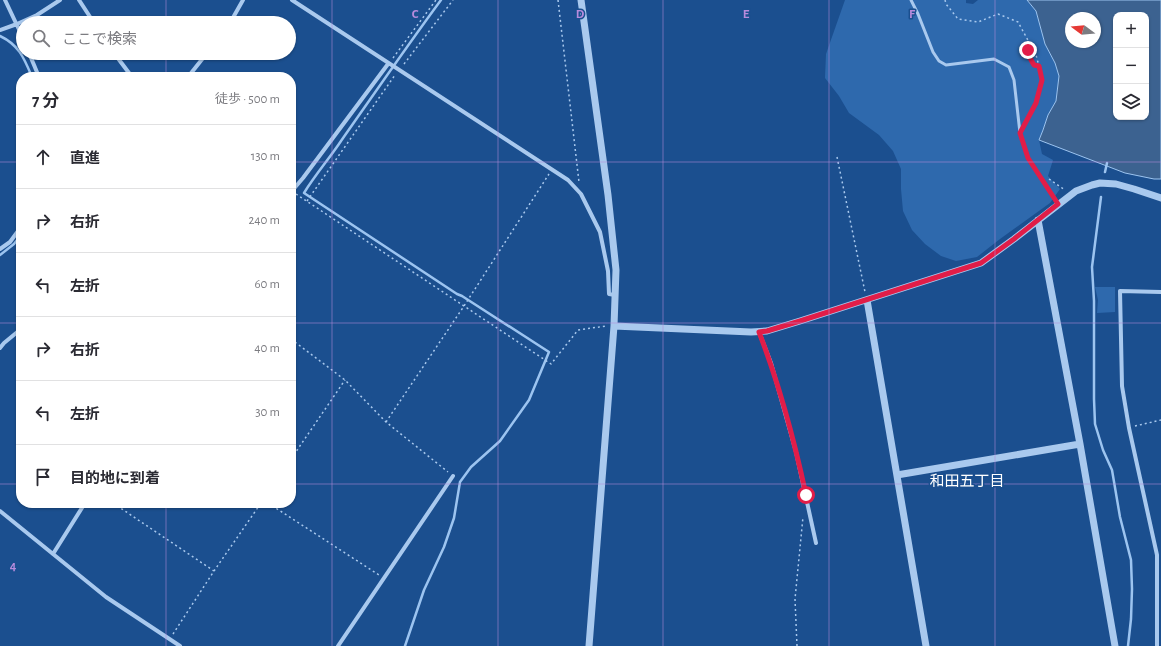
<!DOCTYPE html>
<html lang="ja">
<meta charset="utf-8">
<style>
body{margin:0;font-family:"Alegreya Sans","Noto Sans JP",sans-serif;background:#f2f2f3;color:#2b2b33}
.controls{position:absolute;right:12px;top:12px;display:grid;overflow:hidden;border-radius:8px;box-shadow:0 1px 3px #0004}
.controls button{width:36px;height:36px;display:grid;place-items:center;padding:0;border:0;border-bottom:1px solid #e1e1e2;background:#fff;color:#2b2b33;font:20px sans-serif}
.compass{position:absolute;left:1065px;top:12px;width:36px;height:36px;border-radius:50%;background:#fff;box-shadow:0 1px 3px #0004;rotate:286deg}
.stop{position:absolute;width:12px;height:12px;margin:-9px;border:3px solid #e11d48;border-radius:50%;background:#fff}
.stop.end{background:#e11d48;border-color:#fff;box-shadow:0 1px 4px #0008}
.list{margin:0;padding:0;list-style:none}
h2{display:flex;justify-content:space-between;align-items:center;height:52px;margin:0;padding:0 16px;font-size:17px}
h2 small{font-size:13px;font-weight:400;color:#7c7c81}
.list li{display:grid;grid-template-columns:26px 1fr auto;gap:12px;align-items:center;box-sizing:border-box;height:64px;padding:0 16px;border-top:1px solid #e1e1e2}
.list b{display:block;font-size:15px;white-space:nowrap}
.list em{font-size:13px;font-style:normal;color:#7c7c81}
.icon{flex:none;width:22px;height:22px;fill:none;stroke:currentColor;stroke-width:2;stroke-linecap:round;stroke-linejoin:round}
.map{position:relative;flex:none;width:1161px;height:646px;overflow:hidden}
.search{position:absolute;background:#fff;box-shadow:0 1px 3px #0004;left:16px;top:16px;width:280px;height:44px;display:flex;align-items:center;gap:10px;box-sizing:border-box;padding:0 14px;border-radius:22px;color:#7c7c81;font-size:15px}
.panel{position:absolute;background:#fff;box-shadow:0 1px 3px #0004;left:16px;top:72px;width:280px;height:436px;border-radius:16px}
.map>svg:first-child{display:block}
.green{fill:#2e69ad}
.water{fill:#3c6290;stroke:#9cc4f0;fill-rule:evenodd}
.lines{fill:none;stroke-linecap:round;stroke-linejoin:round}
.stream{stroke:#9cc4f0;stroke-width:2.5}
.path{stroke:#a9c9ee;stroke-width:1.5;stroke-dasharray:2 3;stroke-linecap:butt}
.service{stroke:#a9c9ee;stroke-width:3}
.minor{stroke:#a9c9ee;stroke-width:4}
.tertiary{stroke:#a9c9ee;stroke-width:7}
.route{stroke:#e11d48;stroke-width:5}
.grid{fill:none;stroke:#b68bdc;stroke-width:1;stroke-opacity:0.55}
.labels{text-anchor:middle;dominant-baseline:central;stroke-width:3;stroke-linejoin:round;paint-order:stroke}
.neighbourhood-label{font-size:15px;fill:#fff;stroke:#1b4f8f}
.grid-label{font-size:13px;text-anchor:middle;font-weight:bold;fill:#b68bdc;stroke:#1b4f8f;stroke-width:3;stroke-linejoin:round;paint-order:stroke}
</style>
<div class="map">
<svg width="1161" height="646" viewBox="0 0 1161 646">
<rect width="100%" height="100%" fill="#1b4f8f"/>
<!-- green -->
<path class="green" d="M845,0H966V3L973,4L978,0H1027L1036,11L1045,44L1055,63L1059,76L1056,101L1048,115L1043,130L1039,140L1042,154L1053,160L1048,176L1060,189L1050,203L1000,239L977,257L956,261L941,256L925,244L912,230L903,211L901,189V169L893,151L879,135L849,113L839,96L825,78L826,54Z
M1095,287H1115V312L1097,313L1098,300Z"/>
<!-- water -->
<path class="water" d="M1027,0H1161V179H1154L1125,173L1039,140L1043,130L1048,115L1056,101L1059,76L1055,63L1045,44L1036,11ZM1116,15H1146V117H1116ZM1071,18H1095V42H1071Z"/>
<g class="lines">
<!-- stream -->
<path class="stream" d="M0,36C19,45 24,58 32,77
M1105,172L1107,163
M1101,197L1092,267L1094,301V399L1095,424L1103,450L1112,470L1120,517L1131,560L1132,589L1131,619L1128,646
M0,255L14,244L21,235
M405,646L424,590L444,547L454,518L460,482L471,467L500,441L529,400L549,352L462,296L457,294L304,193C315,175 329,159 341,141C374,94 407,46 441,0"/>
<!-- path -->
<path class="path" d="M558,0L579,182
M945,0L946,4L958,19L978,22L998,14L1018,22L1036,55L1043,81L1036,103L1025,124
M1031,46C1026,53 1029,58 1034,65L1038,66
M393,58L436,0
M404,64L453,0
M837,157L865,292
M1049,179L1065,190
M296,194L551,364L578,330L606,326
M307,201L395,75
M291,339L345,380L386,422L448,472
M386,422L464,306L549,174
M1135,426L1161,420
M291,459L345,380
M113,503L214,571
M268,503L379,575
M173,634L214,571L261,503
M797,646L795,599L803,517"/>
<!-- service -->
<path class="service" d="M911,0L918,14L933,52L939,61L946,65L994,59L1009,67L1014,80L1020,133L1028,158L1058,204"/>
<!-- minor -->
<path class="minor" d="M5,0L23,38
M79,0L94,23
M292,0L568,180L581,194L600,232L608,271L609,294L615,295
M230,23L243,0
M0,30L17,24L37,15L60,0
M29,53L39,77
M114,53L132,77
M188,77L207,53
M291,192L303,178L388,64
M0,249L10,242L21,227
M759,332L771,363L796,452L816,543
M0,348L4,343L21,329
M0,511L106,597L180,646
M53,554L85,503
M338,646L453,476
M1157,646V555L1129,428L1122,386L1120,291L1161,292"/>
<!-- tertiary -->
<path class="tertiary" d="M581,0L608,195L616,270L614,326L589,646
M1038,220L1080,444L1115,646
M867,300L926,646
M614,326L751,332L767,331L800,321L981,263L1014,239L1076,191L1092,185L1100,183L1116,184L1134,189L1161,198
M897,475L1080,444"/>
</g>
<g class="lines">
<!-- route -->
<path class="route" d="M806,495C794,439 779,384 759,332L767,331L800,321L981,263L1014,239L1058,204L1028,158L1020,133L1036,103L1042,80L1039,66L1034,65C1031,60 1028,56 1028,50"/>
</g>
<!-- grid -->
<path class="grid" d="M166,0V23M332,0V646M498,0V646M663,0V646M829,0V646M995,0V646M166,53V77M0,162H21M291,162H1161M0,323H21M291,323H1161M0,484H21M291,484H1161M166,503V646"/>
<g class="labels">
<!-- neighbourhood labels -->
<g class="neighbourhood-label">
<text x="967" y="481">和田五丁目</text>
</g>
</g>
<g class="grid-label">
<text x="415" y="18">C</text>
<text x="580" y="18">D</text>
<text x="746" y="18">E</text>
<text x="912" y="18">F</text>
<text x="13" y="570">4</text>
</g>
</svg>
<div class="controls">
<button>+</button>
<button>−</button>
<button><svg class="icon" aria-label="layers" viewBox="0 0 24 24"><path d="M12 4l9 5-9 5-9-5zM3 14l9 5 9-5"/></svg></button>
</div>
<svg class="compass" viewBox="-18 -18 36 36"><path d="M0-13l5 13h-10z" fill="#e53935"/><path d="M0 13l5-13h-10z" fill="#7c7c81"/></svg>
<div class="stop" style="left:806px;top:495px"></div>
<div class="stop end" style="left:1028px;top:50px"></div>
<div class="search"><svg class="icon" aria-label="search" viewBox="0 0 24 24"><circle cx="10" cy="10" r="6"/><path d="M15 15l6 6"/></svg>ここで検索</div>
<section class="panel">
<h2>7 分<small>徒歩 · 500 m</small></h2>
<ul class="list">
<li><svg class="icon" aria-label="ahead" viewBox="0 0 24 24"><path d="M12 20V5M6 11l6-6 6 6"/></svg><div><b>直進</b></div><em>130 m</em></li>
<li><svg class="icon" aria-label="right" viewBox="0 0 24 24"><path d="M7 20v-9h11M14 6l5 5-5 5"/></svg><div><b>右折</b></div><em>240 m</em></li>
<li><svg class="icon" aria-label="left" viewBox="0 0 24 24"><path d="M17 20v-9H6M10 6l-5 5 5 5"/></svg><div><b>左折</b></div><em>60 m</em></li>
<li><svg class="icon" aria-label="right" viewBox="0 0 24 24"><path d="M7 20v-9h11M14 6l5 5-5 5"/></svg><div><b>右折</b></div><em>40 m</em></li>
<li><svg class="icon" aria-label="left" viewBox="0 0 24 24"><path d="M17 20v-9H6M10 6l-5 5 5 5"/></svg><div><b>左折</b></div><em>30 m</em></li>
<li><svg class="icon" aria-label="arrive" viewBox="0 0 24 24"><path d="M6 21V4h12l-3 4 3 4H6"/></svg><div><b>目的地に到着</b></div></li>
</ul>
</section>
</div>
